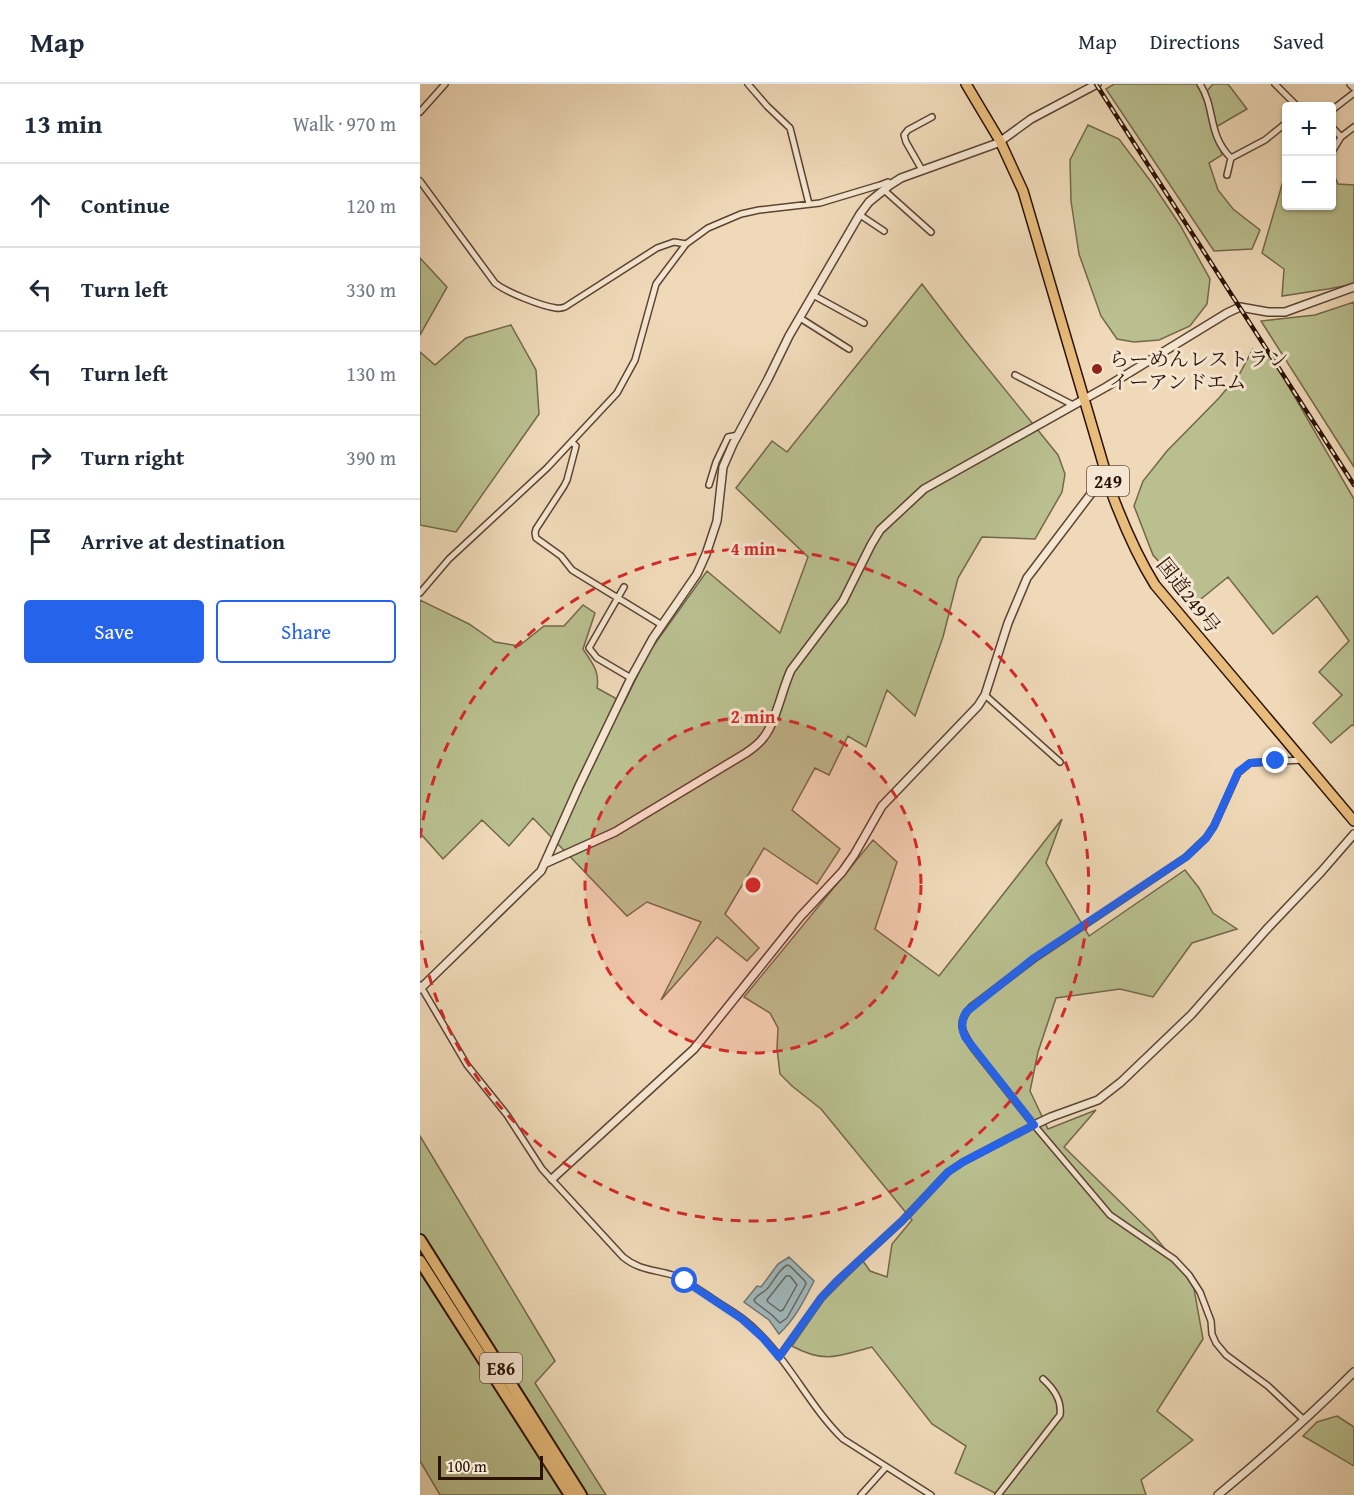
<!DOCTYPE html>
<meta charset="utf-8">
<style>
body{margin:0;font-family:"Gentium Book Plus","Noto Serif JP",serif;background:#f2f2f3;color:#1f2937}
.controls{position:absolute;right:18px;top:18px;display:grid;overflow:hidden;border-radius:6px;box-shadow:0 2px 4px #0004}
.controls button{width:54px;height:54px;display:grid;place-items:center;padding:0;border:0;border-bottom:2px solid #e0e1e3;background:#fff;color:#1f2937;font:30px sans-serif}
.scale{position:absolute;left:18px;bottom:15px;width:105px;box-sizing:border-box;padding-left:6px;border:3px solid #2b1205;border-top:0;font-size:16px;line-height:21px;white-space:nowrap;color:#2b1205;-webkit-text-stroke:4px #f5e6d1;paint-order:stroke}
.stop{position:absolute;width:18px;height:18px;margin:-14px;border:4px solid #2563eb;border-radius:50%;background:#fff}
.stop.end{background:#2563eb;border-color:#fff;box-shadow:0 2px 6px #0008}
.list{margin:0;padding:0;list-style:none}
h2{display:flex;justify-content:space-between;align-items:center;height:78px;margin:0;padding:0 24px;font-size:26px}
h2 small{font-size:20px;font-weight:400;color:#747a83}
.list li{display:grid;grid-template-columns:39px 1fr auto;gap:18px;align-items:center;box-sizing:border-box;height:84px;padding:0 24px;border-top:2px solid #e0e1e3}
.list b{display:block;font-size:22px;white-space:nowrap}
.list em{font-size:20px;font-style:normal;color:#747a83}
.actions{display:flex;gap:12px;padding:18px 24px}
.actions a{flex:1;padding:14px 0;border:2px solid #2563eb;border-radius:6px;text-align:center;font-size:21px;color:#2563eb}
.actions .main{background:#2563eb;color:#fff}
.icon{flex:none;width:33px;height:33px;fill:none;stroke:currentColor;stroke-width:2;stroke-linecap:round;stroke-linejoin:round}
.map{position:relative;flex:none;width:934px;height:1411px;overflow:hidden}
header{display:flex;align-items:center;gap:36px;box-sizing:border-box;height:84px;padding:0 30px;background:#fff;border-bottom:2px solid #e0e1e3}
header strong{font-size:28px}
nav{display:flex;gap:33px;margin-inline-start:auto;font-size:21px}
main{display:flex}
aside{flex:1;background:#fff}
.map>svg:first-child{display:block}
.green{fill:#b9bf8f;stroke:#72684a;stroke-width:1.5}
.water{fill:#9fb7ba;stroke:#717572;stroke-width:1.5}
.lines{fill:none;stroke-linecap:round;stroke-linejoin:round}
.shore{stroke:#656460;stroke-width:1.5}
.minor-casing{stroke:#5c4432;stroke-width:8}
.tertiary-casing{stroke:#5c4432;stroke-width:10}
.trunk-casing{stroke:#2b1205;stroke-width:12}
.motorway-casing{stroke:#2b1205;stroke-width:14}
.minor{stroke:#f5e6d1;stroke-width:5}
.tertiary{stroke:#f5e6d1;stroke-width:7}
.trunk{stroke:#e8bc7c;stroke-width:9}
.motorway{stroke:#e8bc7c;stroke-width:10}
.rail-casing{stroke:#2b1205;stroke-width:4.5}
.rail{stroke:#f5e6d1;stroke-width:2;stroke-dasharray:7;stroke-linecap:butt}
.route{stroke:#2563eb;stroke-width:8}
.ring{fill:none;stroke:#d62828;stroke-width:3;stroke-dasharray:10 8}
.poi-dot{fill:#8f2418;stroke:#f5e6d1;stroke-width:2}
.labels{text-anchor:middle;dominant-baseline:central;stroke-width:6;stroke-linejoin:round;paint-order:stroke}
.shield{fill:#f5e6d1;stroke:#685242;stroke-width:1.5}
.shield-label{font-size:18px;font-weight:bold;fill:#2b1205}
.poi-label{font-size:20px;fill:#2b1205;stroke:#f5e6d1;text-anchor:start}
.street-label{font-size:20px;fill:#2b1205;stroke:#f5e6d1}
.centre{fill:#d62828;stroke:#f5e6d1;stroke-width:3}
.ring-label{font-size:18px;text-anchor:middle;font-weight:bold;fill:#d62828;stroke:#f5e6d1;stroke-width:6;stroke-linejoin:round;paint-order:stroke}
</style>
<header>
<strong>Map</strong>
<nav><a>Map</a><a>Directions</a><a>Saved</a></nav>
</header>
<main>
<aside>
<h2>13 min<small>Walk · 970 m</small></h2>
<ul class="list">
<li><svg class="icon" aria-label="ahead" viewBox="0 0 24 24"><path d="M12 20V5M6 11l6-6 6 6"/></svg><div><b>Continue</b></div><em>120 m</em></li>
<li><svg class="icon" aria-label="left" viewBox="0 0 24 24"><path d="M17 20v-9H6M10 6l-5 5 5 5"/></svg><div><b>Turn left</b></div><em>330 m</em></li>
<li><svg class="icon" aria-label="left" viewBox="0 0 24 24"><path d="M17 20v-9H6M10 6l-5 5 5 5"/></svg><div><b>Turn left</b></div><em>130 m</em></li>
<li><svg class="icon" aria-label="right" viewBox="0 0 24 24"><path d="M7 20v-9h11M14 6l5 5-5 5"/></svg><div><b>Turn right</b></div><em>390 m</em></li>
<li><svg class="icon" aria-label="arrive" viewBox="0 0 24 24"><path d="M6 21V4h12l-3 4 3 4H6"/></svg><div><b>Arrive at destination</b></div></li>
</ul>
<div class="actions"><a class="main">Save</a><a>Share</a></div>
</aside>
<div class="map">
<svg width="934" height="1411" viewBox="0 0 934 1411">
<rect width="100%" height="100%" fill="#efd9b8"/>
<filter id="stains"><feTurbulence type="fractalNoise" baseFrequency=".00333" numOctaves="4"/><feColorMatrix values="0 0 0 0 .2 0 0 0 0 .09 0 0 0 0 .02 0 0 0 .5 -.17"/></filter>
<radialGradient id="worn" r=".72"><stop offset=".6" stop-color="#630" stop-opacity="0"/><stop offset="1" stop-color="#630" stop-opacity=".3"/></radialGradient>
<!-- green -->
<path class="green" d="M694,0H780L787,7L793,0H808L827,25L796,43L802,71L789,79L798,106L813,125L840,146L832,165L794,167L686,5Z
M668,41L699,55L732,99L760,141L790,195L787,220L770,242L739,256L714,258L697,255L681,232L659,170L651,117L650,76Z
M912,86L918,100L934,101V200L908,205L862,212L864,185L842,169L866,87V122H912Z
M0,174L27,203L0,251Z
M502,200L544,255L638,371L645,390L642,408L615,455L562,453L538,494L523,553L495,632L467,606L446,663L428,652L409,691L395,684L372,726L420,765L397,800L344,764L305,830L339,864L327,877L297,853L241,916L281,838L227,818L207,832L113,734L89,762L62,736L23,775L0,749V516L49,540L75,558L99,562L124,542H144L163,521L175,529L163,565C172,579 180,587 177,604L204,619L229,568L287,487L360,549L388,473L316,404L352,357L367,368Z
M934,218V383L841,237L895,231Z
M91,241L116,286L119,330L36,448L0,441V268L15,281L46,254Z
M833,265L851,272L934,415V642L932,641L911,659L893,639L922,611L899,588L929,557L897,512L853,550L808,493L776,519L733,471L714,422L723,397L747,367L799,314L820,289Z
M642,735L626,779L669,852L765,786L779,804L793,829L817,845L772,859L733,913L700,905L636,914L618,968L610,1007L628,1045L676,1026L644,1063L732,1149L773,1199L783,1255L737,1327L773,1356L721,1396L726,1411H579L535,1389L546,1362L512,1340L452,1263C418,1272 405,1280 372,1262L404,1216L443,1177L450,1187L467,1193L472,1160L492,1136L401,1025L372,1002L360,990L357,965L358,944L350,929L324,913L453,756L477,778L455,845L519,892Z
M0,1052L135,1277L115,1299L186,1411H20L0,1377Z
M917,1332L934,1343V1382L883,1352L897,1338Z"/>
<!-- water -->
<path class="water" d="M369,1173L394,1197C384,1217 375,1235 359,1250L349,1236L324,1218L337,1202L341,1203L358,1180Z"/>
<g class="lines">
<!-- shore -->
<path class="shore" d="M367,1181L370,1182L385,1197L386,1200L367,1234L360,1239L352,1231L335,1218L334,1216C338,1210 341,1210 346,1206C354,1198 357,1187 367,1181Z
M366,1192H370L377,1201L363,1226L360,1227L348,1218L347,1216Z"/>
<defs>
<path id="minor" d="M328,0L347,22L370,44L389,120
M780,0C796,25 787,50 811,74
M855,0L877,22
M912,26L934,9
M0,28L25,0
M912,43L921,53
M912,68L921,53L934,43
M502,86L486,58L484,51L488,46L512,33
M807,91L811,74L845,56L866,39
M0,97L75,199C86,208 121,222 136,224C139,225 142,224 145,223L237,164L254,158L266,160
M464,106L511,148
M440,131L464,147
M393,211L444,239
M380,234L429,265
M595,291L653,321
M152,358L156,362L147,396L144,402L116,445L115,449L116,454L141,472L152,486L242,541
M289,401L296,378L308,353L318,351
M204,503L169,564L177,574L211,594
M0,509L29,475L127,384L197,309L215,276L236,200L266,160L288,144L321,130L339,126L400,119L460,101L468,98L470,101
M565,611L640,678
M882,676L830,679L818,689L794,742L786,754L766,773L614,875L551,923C536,939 542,948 553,964L614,1041L690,1131L754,1175L769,1191L780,1208L791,1237L792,1250L796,1259L806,1271L848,1302L884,1336
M0,901L47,981L87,1031L122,1085L203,1173C221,1188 238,1185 258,1193C270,1199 282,1208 293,1215C303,1222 314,1228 323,1235C365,1267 386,1319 423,1355L511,1411
M359,1273L401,1214L416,1198L482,1137L528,1088L543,1078L614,1041
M441,1411L466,1383
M578,1411L640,1331C642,1316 634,1305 623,1295"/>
<path id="tertiary" d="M931,0L934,3
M124,780L195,748L326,669C332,665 339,660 344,653C356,638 362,605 371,586L423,517L451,461L460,446L504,405L686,303L807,229L820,223L848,228H865L934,203
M0,905L121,787L159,702L211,594L233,554L277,490L286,470L297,437L303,383L313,360L348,295L369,252L440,130L449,118L470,101L481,94L578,59L611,35L677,0
M614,1041L631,1033L678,1016L701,998L771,931L846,846L901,788L934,750
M132,1095L274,965L380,833L422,788L434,771L462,722L558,622L565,611L588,539L607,494L670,411L687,393
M798,1411C845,1372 891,1331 934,1288"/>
<path id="trunk" d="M546,0L580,57L603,107L692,410C704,442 717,472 735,501L934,737"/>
<path id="motorway" d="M0,1156L161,1411
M0,1177L150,1411"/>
</defs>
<!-- minor casing -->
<use href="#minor" class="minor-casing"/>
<!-- tertiary casing -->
<use href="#tertiary" class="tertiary-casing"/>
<!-- trunk casing -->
<use href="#trunk" class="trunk-casing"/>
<!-- motorway casing -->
<use href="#motorway" class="motorway-casing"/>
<!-- minor -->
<use href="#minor" class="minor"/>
<!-- tertiary -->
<use href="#tertiary" class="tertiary"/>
<!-- trunk -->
<use href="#trunk" class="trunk"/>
<!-- motorway -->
<use href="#motorway" class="motorway"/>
<defs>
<path id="rail" d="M676,0L934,401"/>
</defs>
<!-- rail casing -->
<use href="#rail" class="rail-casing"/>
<!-- rail -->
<use href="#rail" class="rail"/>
</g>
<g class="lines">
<!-- route -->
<path class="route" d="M265,1197L322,1235L343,1254L359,1273L401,1214L417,1197L482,1137L528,1088L543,1078L614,1041L545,953C541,944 541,936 546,928L614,874L766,773L786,754L794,742L818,688L830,679L856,677"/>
</g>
<!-- distance rings -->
<circle cx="333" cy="801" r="168" fill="#d62828" fill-opacity=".12"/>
<g class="ring">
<circle cx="333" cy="801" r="168"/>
<path d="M0 754A336 336 0 1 1 0 848"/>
</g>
<!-- markers -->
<circle class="poi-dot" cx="677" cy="285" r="6"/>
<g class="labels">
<!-- shield labels -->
<g class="shield">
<rect x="667" y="382" width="42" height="30" rx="4.5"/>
<rect x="60" y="1269" width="42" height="30" rx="4.5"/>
</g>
<g class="shield-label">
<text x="688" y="397">249</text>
<text x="81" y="1284">E86</text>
</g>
<!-- poi labels -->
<g class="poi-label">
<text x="689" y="274">らーめんレストラン<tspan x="689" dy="23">イーアンドエム</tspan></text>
</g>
<!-- street labels -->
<g class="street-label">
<text transform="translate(769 511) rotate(52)">国道249号</text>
</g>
</g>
<circle cx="333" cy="801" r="9" class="centre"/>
<g class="ring-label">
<text x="333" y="471">4 min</text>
<text x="333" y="639">2 min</text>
</g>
<rect width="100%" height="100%" filter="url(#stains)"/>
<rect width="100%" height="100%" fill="url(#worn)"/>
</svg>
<div class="controls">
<button>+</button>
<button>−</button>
</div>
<div class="scale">100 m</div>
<div class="stop" style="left:265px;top:1197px"></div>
<div class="stop end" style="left:856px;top:677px"></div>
</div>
</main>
